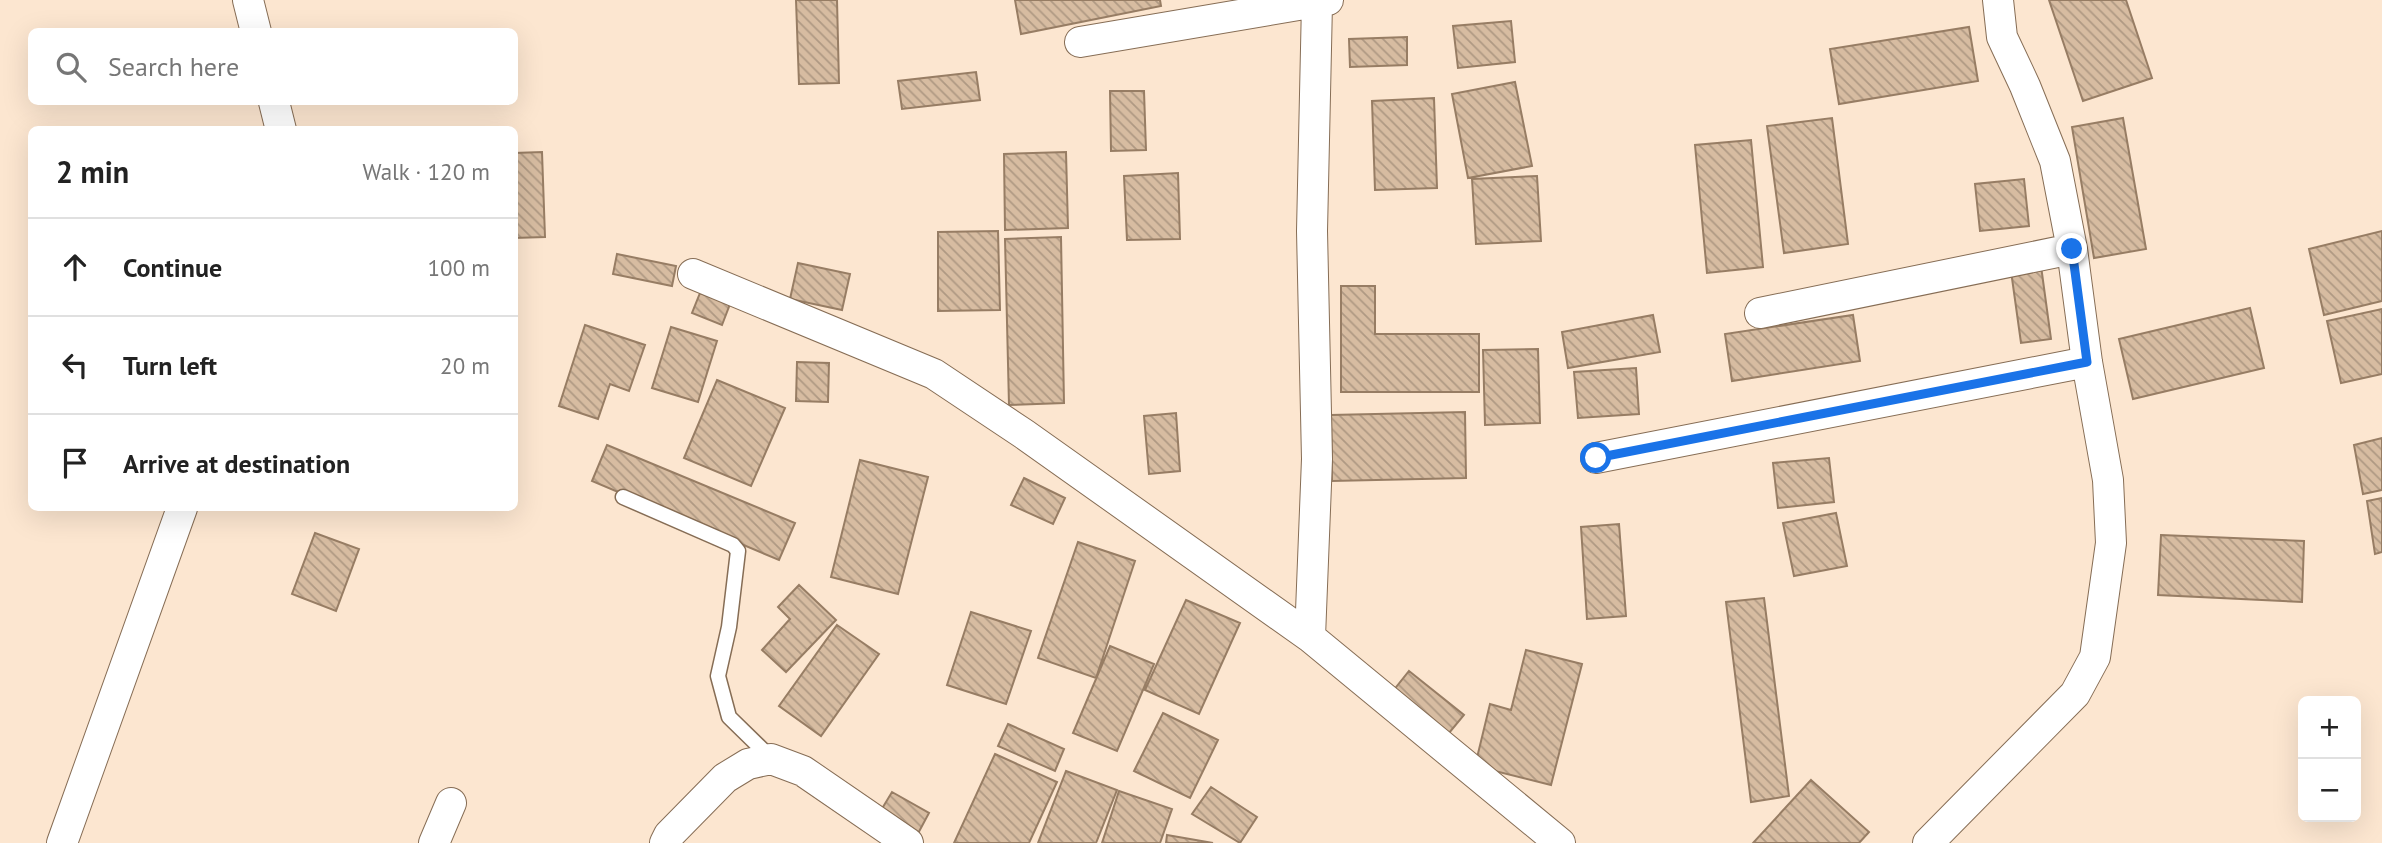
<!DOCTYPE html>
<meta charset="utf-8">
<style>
body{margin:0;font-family:"PT Sans",sans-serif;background:#f6f6f6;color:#222}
.controls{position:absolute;right:21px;bottom:21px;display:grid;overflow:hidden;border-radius:10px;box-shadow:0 7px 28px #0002}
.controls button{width:63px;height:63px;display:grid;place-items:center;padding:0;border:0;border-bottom:2px solid #e0e0e0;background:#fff;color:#222;font:35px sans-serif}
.stop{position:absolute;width:21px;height:21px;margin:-16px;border:5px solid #1a73e8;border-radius:50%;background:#fff}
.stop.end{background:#1a73e8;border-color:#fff;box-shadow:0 2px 7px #0008}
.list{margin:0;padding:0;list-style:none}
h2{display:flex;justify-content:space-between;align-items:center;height:91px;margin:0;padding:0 28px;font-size:30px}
h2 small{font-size:23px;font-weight:400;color:#767676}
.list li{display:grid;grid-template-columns:46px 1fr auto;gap:21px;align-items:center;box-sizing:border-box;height:98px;padding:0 28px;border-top:2px solid #e0e0e0}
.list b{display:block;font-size:26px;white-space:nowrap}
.list em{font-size:23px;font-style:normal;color:#767676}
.icon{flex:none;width:38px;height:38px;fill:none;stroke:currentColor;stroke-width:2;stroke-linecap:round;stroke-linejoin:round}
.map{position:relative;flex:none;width:2382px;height:843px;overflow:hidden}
.search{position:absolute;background:#fff;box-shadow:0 7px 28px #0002;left:28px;top:28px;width:490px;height:77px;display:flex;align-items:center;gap:18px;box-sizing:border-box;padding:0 24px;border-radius:10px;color:#767676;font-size:26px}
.panel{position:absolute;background:#fff;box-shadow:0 7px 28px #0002;left:28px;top:126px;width:490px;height:385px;border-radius:10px}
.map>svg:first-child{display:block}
.building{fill:url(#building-back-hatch);stroke:#977d64;stroke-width:2}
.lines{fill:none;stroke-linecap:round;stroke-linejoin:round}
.service-casing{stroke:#866d55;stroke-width:17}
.minor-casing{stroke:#866d55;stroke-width:32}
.service{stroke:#fff;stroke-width:14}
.minor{stroke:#fff;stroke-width:30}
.route{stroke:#1a73e8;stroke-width:9}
</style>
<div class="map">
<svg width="2382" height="843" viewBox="0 0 2382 843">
<defs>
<pattern id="building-back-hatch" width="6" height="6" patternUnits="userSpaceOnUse" patternTransform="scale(1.75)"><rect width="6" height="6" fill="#d7bca1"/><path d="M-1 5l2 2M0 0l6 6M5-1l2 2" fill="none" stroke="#af9983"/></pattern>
</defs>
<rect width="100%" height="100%" fill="#fce6d0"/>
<!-- building -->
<path class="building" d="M796,0H837L839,83L799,84Z
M1015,0H1160L1161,6L1021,34Z
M2049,0H2126L2152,78L2083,101Z
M1511,21L1515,62L1458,68L1453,26Z
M1969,27L1978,81L1839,104L1830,49Z
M1407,37V65L1350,67L1349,39Z
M976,72L980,100L902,109L898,81Z
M1515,82L1532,166L1468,178L1452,94Z
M1110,91H1144L1146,150L1111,151Z
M1434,98L1437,188L1375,190L1372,101Z
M1832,118L1848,244L1784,253L1767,126Z
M2123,118L2146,249L2094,258L2072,127Z
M1751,140L1763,267L1707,273L1695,145Z
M542,152L545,237L514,238V153Z
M1066,152L1068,228L1005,230L1004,154Z
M1178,173L1180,239L1127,240L1124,176Z
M1537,176L1541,241L1476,244L1472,179Z
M2024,179L2029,226L1980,231L1975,184Z
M998,231L1000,310L938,311V232Z
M2382,231V301L2324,315L2309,249Z
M1061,237L1064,403L1009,405L1005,239Z
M617,254L676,266L672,286L613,274Z
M798,263L850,274L842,310L790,299Z
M2041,266L2051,339L2021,343L2011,271Z
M1341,286H1375V334H1479V392H1341Z
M700,293L730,304L722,325L692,313Z
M2250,308L2264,368L2133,399L2119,339Z
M2382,309V374L2341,383L2327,321Z
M1653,315L1660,352L1568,368L1562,332Z
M1853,315L1860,361L1732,381L1725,334Z
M585,325L645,345L629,391L610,384L598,419L559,406Z
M671,327L717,341L698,402L652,388Z
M1538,349L1540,423L1485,425L1483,350Z
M797,362L829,363L828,402L796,401Z
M1636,368L1639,414L1578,418L1574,372Z
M717,380L785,408L751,486L684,458Z
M1465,412L1466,478L1332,481L1331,415Z
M1176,413L1180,471L1149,474L1144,416Z
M2382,438V490L2363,494L2354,445Z
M607,445L795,523L779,560L592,481Z
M1829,458L1834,502L1778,508L1773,463Z
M860,460L928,477L898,594L831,577Z
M1024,478L1065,498L1053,524L1011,505Z
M2382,498V552L2375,554L2367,501Z
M1836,513L1847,566L1794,576L1783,523Z
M1619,524L1626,616L1587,619L1581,527Z
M315,533L359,549L336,611L292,594Z
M2161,535L2304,541L2302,602L2158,595Z
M1078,542L1135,561L1096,678L1038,658Z
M799,585L836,620L786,672L762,650L790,619L778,607Z
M1764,598L1789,796L1751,802L1726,602Z
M1186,600L1240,623L1199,714L1145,690Z
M971,612L1031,631L1006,704L947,685Z
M837,625L879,654L821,736L779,706Z
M1110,646L1154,664L1117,751L1073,733Z
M1526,650L1582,664L1551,785L1475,766L1490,704L1511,710Z
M1409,671L1464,715L1444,739L1389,696Z
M1163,713L1218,740L1190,798L1134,771Z
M1008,724L1064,749L1055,771L998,746Z
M995,754L1057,782L1029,843H954Z
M1066,771L1117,790L1096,843H1038Z
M1811,780L1869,832L1859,843H1753Z
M1211,787L1257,817L1240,843L1192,814Z
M1119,791L1172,809L1160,843H1102Z
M892,792L929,813L915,839L877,817Z
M1167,835L1213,843H1166Z"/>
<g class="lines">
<defs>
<path id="service" d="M623,497L733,545L738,551L729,627L718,676L729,717L771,758"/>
<path id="minor" d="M248,0L256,32
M1080,42L1328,0
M274,102L281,130
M693,274L934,374L1024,434L1310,637L1560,843
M1760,313L2072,249
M1596,458L2087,362
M1310,637L1317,459L1312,231L1317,3
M62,843L182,508
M434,843L451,803
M665,843L669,835L725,778L748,764L771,759L803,771L908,843
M1928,843L2075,694L2095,657L2111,543L2108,480L2087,362L2072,249L2055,161L2025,86L2002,37L1998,0"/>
</defs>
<!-- service casing -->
<use href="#service" class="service-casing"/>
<!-- minor casing -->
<use href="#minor" class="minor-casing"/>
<!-- service -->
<use href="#service" class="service"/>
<!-- minor -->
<use href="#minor" class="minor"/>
</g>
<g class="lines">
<!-- route -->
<path class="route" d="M1596,458L2087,362L2072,249"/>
</g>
</svg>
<div class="controls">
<button>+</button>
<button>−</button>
</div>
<div class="stop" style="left:1596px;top:458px"></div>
<div class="stop end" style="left:2072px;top:249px"></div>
<div class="search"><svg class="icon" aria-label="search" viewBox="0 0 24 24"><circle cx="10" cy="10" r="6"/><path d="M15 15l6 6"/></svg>Search here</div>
<section class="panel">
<h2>2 min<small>Walk · 120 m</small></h2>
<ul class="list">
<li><svg class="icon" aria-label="ahead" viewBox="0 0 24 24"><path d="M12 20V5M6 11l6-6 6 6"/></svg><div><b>Continue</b></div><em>100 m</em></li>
<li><svg class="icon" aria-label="left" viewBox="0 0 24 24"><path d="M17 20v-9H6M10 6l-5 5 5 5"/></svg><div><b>Turn left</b></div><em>20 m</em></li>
<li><svg class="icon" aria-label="arrive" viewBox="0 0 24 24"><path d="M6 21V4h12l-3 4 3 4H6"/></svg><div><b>Arrive at destination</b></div></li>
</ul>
</section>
</div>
